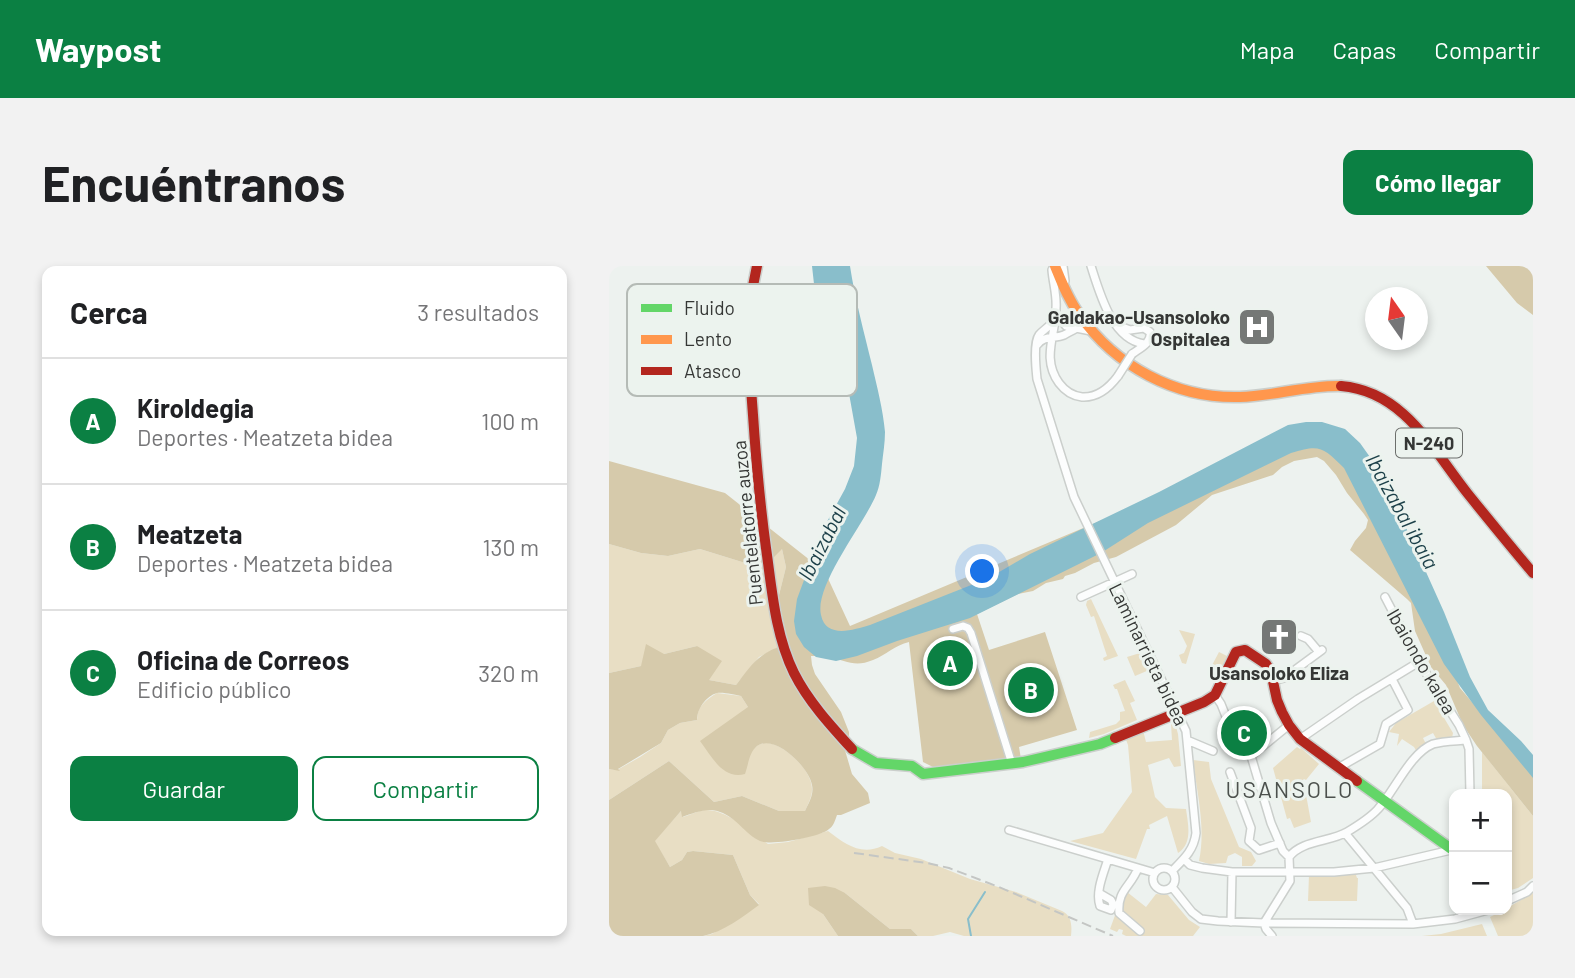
<!DOCTYPE html>
<html lang="es">
<meta charset="utf-8">
<style>
body{margin:0;font-family:Barlow,sans-serif;background:#f2f2f2;color:#202124}
.controls{position:absolute;right:21px;bottom:21px;display:grid;overflow:hidden;border-radius:14px;box-shadow:0 4px 10px #0003}
.controls button{width:63px;height:63px;display:grid;place-items:center;padding:0;border:0;border-bottom:2px solid #e0e0e0;background:#fff;color:#202124;font:35px sans-serif}
.compass{position:absolute;left:756px;top:21px;width:63px;height:63px;border-radius:50%;background:#fff;box-shadow:0 4px 10px #0003;rotate:346deg}
.you{position:absolute;left:374px;top:306px;width:24px;height:24px;margin:-18px;border:5px solid #fff;border-radius:50%;background:#1a73e8;box-shadow:0 0 0 10px #1a73e833}
.badge{display:grid;place-items:center;width:46px;height:46px;border-radius:50%;background:#0b8043;color:#fff;font-size:23px;font-weight:700}
.pin{position:absolute;translate:-50% -50%;border:4px solid #fff;box-shadow:0 2px 7px #0006}
.list{margin:0;padding:0;list-style:none}
h2{display:flex;justify-content:space-between;align-items:center;height:91px;margin:0;padding:0 28px;font-size:30px}
h2 small{font-size:23px;font-weight:400;color:#757577}
.list li{display:grid;grid-template-columns:46px 1fr auto;gap:21px;align-items:center;box-sizing:border-box;height:126px;padding:0 28px;border-top:2px solid #e0e0e0}
.list b{display:block;font-size:26px;white-space:nowrap}
.list p{margin:0;font-size:23px;white-space:nowrap;color:#757577}
.list em{font-size:23px;font-style:normal;color:#757577}
.actions{display:flex;gap:14px;padding:21px 28px}
.actions a{flex:1;padding:16px 0;border:2px solid #0b8043;border-radius:14px;text-align:center;font-size:24px;color:#0b8043}
.actions .main{background:#0b8043;color:#fff}
.map{position:relative;flex:none;width:924px;height:670px;overflow:hidden;border-radius:14px}
header{display:flex;align-items:center;gap:42px;box-sizing:border-box;height:98px;padding:0 35px;background:#0b8043;color:#fff}
header strong{font-size:33px}
nav{display:flex;gap:38px;margin-inline-start:auto;font-size:24px}
.intro{display:flex;align-items:center;justify-content:space-between;box-sizing:border-box;height:168px;padding:0 42px}
h1{margin:0;font-size:49px}
.button{padding:18px 32px;border-radius:14px;background:#0b8043;color:#fff;font-size:24px;font-weight:700}
main{display:flex;gap:42px;padding:0 42px}
aside{flex:1;background:#fff;border-radius:14px;box-shadow:0 4px 10px #0003}
.map>svg:first-child{display:block}
.green{fill:#e8dec4}
.forest{fill:#d6caab}
.water{fill:#89becb}
.lines{fill:none;stroke-linecap:round;stroke-linejoin:round}
.stream{stroke:#89becb;stroke-width:2}
.street-casing{stroke:#cbcfcc;stroke-width:10}
.fast-casing{stroke:#cbcfcc;stroke-width:13}
.slow-casing{stroke:#cbcfcc;stroke-width:13}
.jam-casing{stroke:#cbcfcc;stroke-width:13}
.street{stroke:#fcfdfd;stroke-width:7}
.fast{stroke:#63d668;stroke-width:10}
.slow{stroke:#ff974d;stroke-width:10}
.jam{stroke:#b3261e;stroke-width:10}
.rail{stroke:#c4c6c4;stroke-width:2;stroke-dasharray:10 5;stroke-linecap:butt}
.street-bridge-casing{stroke:#cbcfcc;stroke-width:10;stroke-linecap:butt}
.street-bridge{stroke:#fcfdfd;stroke-width:7}
.labels{text-anchor:middle;dominant-baseline:central;stroke-width:6;stroke-linejoin:round;paint-order:stroke}
.shield{fill:#ecf3ee;stroke:#6c6f6c;stroke-width:2}
.shield-label{font-size:18px;font-weight:bold;fill:#353735}
.poi-label{font-size:19px;font-weight:bold;fill:#353735;stroke:#ecf3ee;text-anchor:end}
.street-label{font-size:19px;fill:#353735;stroke:#ecf3ee}
.water-label{font-size:21px;font-style:italic;fill:#1b3f48;stroke:#ecf3ee}
.quarter-label{font-size:23px;letter-spacing:2px;fill:#4c514d;stroke:#ecf3ee}
.key{fill:#ecf3ee;stroke:#b5bbb6;stroke-width:2}
.key-label{font-size:19px;fill:#353735}
</style>
<header>
<strong>Waypost</strong>
<nav><a>Mapa</a><a>Capas</a><a>Compartir</a></nav>
</header>
<div class="intro"><h1>Encuéntranos</h1><a class="button">Cómo llegar</a></div>
<main>
<aside>
<h2>Cerca<small>3 resultados</small></h2>
<ul class="list">
<li><span class="badge">A</span><div><b>Kiroldegia</b><p>Deportes · Meatzeta bidea</p></div><em>100 m</em></li>
<li><span class="badge">B</span><div><b>Meatzeta</b><p>Deportes · Meatzeta bidea</p></div><em>130 m</em></li>
<li><span class="badge">C</span><div><b>Oficina de Correos</b><p>Edificio público</p></div><em>320 m</em></li>
</ul>
<div class="actions"><a class="main">Guardar</a><a>Compartir</a></div>
</aside>
<div class="map">
<svg width="924" height="670" viewBox="0 0 924 670">
<rect width="100%" height="100%" fill="#edf2ef"/>
<!-- green -->
<path class="green" d="M0,278L32,287L59,290L91,283L133,296L173,283L177,301L169,333L179,376L150,391L127,419L100,414L88,380L55,388L32,400L0,407Z
M482,333L509,390L495,395L494,392L498,390L485,350L482,351L477,339L478,335Z
M570,364L586,368L577,398L573,397L570,389L575,387L578,380Z
M610,386L618,390L609,408L600,405Z
M531,387L540,404L526,410L518,391Z
M516,414L526,435L521,437L528,454L495,468L480,472L481,466L507,458L511,454V446L516,445L508,423H506L504,419Z
M108,427L132,430L139,441L144,483C148,480 152,476 159,477C176,479 204,505 203,524C203,531 199,538 196,545H170L133,530L105,536L60,495L0,534V503L8,504L31,491L52,477L59,464L71,457L88,454C88,440 97,434 108,427Z
M825,435L844,467L843,472L828,474L824,467L814,472L817,478L808,486L805,481L793,473L788,480L790,468L780,466L787,457Z
M566,457L569,468L572,500L565,501L560,492L539,499L546,531L557,542L577,543C579,558 584,577 569,587L558,550L540,559L541,563H538L527,593L461,575L494,567L523,526L519,479L516,471L534,464L537,476L563,474L562,458Z
M688,481L691,483L692,482L710,498L697,514L695,513L692,516L693,518L692,520L693,524L696,523L702,556L685,562L681,552L678,553L664,502Z
M873,486L924,550V612L909,622L898,625V528H873Z
M584,494L600,496L602,513L630,581L642,586L647,595L643,600H633V591L626,587L619,590L617,597L600,598L590,595C597,562 588,527 584,494Z
M73,544L74,551C81,549 88,545 95,544C116,542 143,566 159,578L179,576L219,565C236,578 252,590 273,580L286,587L312,593L361,613L407,626L453,645C463,650 463,660 462,670H355L341,666L324,670H309L302,663H281L236,627L214,648L229,670H94L103,668L150,638L141,629L124,589L84,585L78,586L73,594L61,601L45,575Z
M702,607L749,608L747,609L748,612H749L748,635H699L700,609Z
M518,626L537,641L547,628L559,629L580,654L591,661L584,670H517L513,668L514,664L510,663L508,666L501,663L512,633Z
M924,627V670H889L881,651L895,644H898V642Z
M873,658L878,670H813L832,668Z"/>
<!-- forest -->
<path class="forest" d="M877,0H924V49L908,37Z
M710,158L783,251L851,422L924,508V550L868,480L854,459L837,419L822,401L806,365L802,337L798,333L741,284L746,275L757,262L759,254L755,248L738,227L727,209L715,195L708,191L685,195L673,201L664,209L603,229L567,259L507,291L485,297L466,307L456,310L454,313L437,317L424,325L409,328L368,348L380,384L436,366L468,464L410,481L412,493L328,503L314,496L300,376C286,379 277,389 264,394C245,402 237,394 219,391C214,390 208,390 202,390L203,399L206,408L232,446L240,466V471L235,481L243,508L259,527L261,537L232,549H228C226,554 225,560 220,563C212,571 162,580 151,575C136,568 127,551 111,546C98,541 86,547 73,551L72,545L46,575L61,601L73,594L78,586L84,585L124,589L141,629L150,639C134,651 114,666 94,670H0V534L60,495L105,536L133,530L170,545H196C200,536 205,529 203,519C200,501 163,464 146,482C140,488 139,500 136,508C114,514 103,491 91,475L139,441L132,430C126,429 115,426 108,427C97,430 88,443 88,454L71,457L59,464L52,477L9,503L11,505L0,503V407L32,400L37,378L55,388L88,380L113,395L100,414L127,419C135,409 143,396 154,389C162,383 171,381 179,376L169,333L177,301L173,283L158,298L133,296L91,283L59,290L32,287L0,278V195L116,227L216,306L241,360L579,218Z
M216,620L226,622L236,627L281,663H302L309,670H229L214,648L200,639L199,622Z"/>
<!-- water -->
<path class="water" d="M203,0H241C246,33 255,66 263,99C268,121 274,143 276,166C276,177 274,188 273,198C272,209 271,220 267,229C255,258 205,320 212,349C217,373 244,364 261,359L380,312L421,288L550,226L679,159L697,156H713L736,163L751,177L773,208L835,346L861,411L879,444L912,475L924,489V512L872,449L835,398L735,202C714,181 711,178 682,187L539,257L492,287L361,352L288,375L248,390L227,395L207,391L195,381L187,368L185,355L188,333L214,263L236,223L245,200L248,172L234,94L228,76L206,27Z"/>
<g class="lines">
<!-- stream -->
<path class="stream" d="M362,670L359,653L376,626"/>
<defs>
<path id="street" d="M454,0L456,15
M482,0C491,28 503,73 535,78
M443,4C444,17 448,29 447,42C447,69 432,92 450,117C456,125 464,130 473,131C489,132 500,122 509,110
M447,48L457,60L482,65
M446,53C442,60 435,63 430,69C424,77 427,103 428,113L465,231L577,465L587,567C585,584 575,593 563,605
M508,59L521,64L535,62L541,66C543,77 531,82 523,88
M428,79C435,69 445,73 455,69C459,67 462,65 466,63
M472,331L523,308
M776,331L810,396L850,459L857,474L860,483L861,528
M344,363L354,360L359,362L362,367L403,498
M692,370L699,373L710,386
M664,415L675,412L713,384
M606,429L612,438L626,473L642,490L662,557L674,585L680,591
M691,473L749,433L810,396
M578,474L604,485
M642,490L680,459
M729,502L771,478L777,458L799,444L783,413
M621,506L642,562L640,575L650,584L671,577
M400,564L546,607
M736,567L798,642L804,658
M575,593L581,599L593,602L623,606H725L765,602L842,584
M544 613a11 11 0 1 1 22 0a11 11 0 1 1-22 0Z
M529,602C522,621 508,624 510,647L531,665
M563,621L583,646L592,653L609,655L655,657L804,658L846,653L879,644
M490,627L502,634L504,638L502,644L491,640C486,626 495,606 499,593
M898,635L918,626L924,620
M622,656L623,606
M663,670L657,663L655,657L681,615L680,591C693,574 721,576 738,566C748,560 761,552 769,543C785,526 801,487 824,478C834,475 847,475 857,474"/>
<path id="fast" d="M243,483L267,497L303,500L314,508L414,496L491,478L506,472
M748,515L845,585"/>
<path id="slow" d="M446,0C453,17 459,33 470,48C506,100 567,133 631,131C665,130 698,119 732,120"/>
<path id="jam" d="M148,0C136,52 140,96 144,149C147,194 151,238 157,282C163,324 166,368 185,407C199,435 222,460 243,483
M732,120C795,125 824,184 859,228C880,254 902,281 924,307
M506,472L595,436L606,429L627,386L636,384L657,398L662,406L668,434L673,446L680,459L691,473L748,515"/>
</defs>
<!-- street casing -->
<use href="#street" class="street-casing"/>
<!-- fast casing -->
<use href="#fast" class="fast-casing"/>
<!-- slow casing -->
<use href="#slow" class="slow-casing"/>
<!-- jam casing -->
<use href="#jam" class="jam-casing"/>
<!-- street -->
<use href="#street" class="street"/>
<!-- fast -->
<use href="#fast" class="fast"/>
<!-- slow -->
<use href="#slow" class="slow"/>
<!-- jam -->
<use href="#jam" class="jam"/>
<!-- rail -->
<path class="rail" d="M245,587L318,597L340,602L390,621L504,670"/>
<defs>
<path id="street-bridge" d="M509,110L523,88"/>
</defs>
<!-- street-bridge casing -->
<use href="#street-bridge" class="street-bridge-casing"/>
<!-- street-bridge -->
<use href="#street-bridge" class="street-bridge"/>
</g>
<!-- icons -->
<defs>
<symbol id="hospital-square" viewBox="-11 -11 22 22"><rect x="-9" y="-9" width="18" height="18" rx="4" fill="#757876" stroke="#ecf3ee"/><path d="M-5-5h3v3.5h4V-5h3V5h-3V1.5h-4V5h-3Z" fill="#fff"/></symbol>
<symbol id="church-square" viewBox="-11 -11 22 22"><rect x="-9" y="-9" width="18" height="18" rx="4" fill="#757876" stroke="#ecf3ee"/><path d="M-1.2-6h2.4v3.5h3.3v2.4h-3.3V6h-2.4V-.1h-3.3v-2.4h3.3Z" fill="#fff"/></symbol>
</defs>
<g fill-rule="evenodd">
<use href="#hospital-square" x="626" y="39" width="44" height="44"/>
<use href="#church-square" x="648" y="349" width="44" height="44"/>
</g>
<g class="labels">
<!-- shield labels -->
<rect class="shield" x="787" y="162.5" width="66" height="29" rx="5"/>
<g class="shield-label">
<text x="820" y="177">N-240</text>
</g>
<!-- poi labels -->
<g class="poi-label">
<text x="621" y="50">Galdakao-Usansoloko<tspan x="621" dy="22">Ospitalea</tspan></text>
<text x="670" y="406" text-anchor="middle">Usansoloko Eliza</text>
</g>
<!-- street labels -->
<g class="street-label">
<text transform="translate(138 257) rotate(-96)">Puentelatorre auzoa</text>
<text transform="translate(540 388) rotate(64)">Laminarrieta bidea</text>
<text transform="translate(813 395) rotate(60)">Ibaiondo kalea</text>
</g>
<!-- water labels -->
<g class="water-label">
<text transform="translate(794 245) rotate(61)">Ibaizabal ibaia</text>
<text transform="translate(212 277) rotate(-63)">Ibaizabal</text>
</g>
<!-- quarter labels -->
<g class="quarter-label">
<text x="681" y="523">USANSOLO</text>
</g>
</g>
<!-- legend -->
<rect x="18" y="18" width="230" height="112" rx="10" class="key"/>
<rect x="32" y="38" width="31" height="8" fill="#63d668"/>
<rect x="32" y="69" width="31" height="9" fill="#ff974d"/>
<rect x="32" y="101" width="31" height="8" fill="#b3261e"/>
<g class="key-label">
<text x="75" y="49">Fluido</text>
<text x="75" y="80">Lento</text>
<text x="75" y="112">Atasco</text>
</g>
</svg>
<div class="controls">
<button>+</button>
<button>−</button>
</div>
<svg class="compass" viewBox="-18 -18 36 36"><path d="M0-13l5 13h-10z" fill="#e53935"/><path d="M0 13l5-13h-10z" fill="#757577"/></svg>
<div class="you"></div>
<div class="pin badge" style="left:341px;top:397px">A</div>
<div class="pin badge" style="left:422px;top:424px">B</div>
<div class="pin badge" style="left:635px;top:467px">C</div>
</div>
</main>
